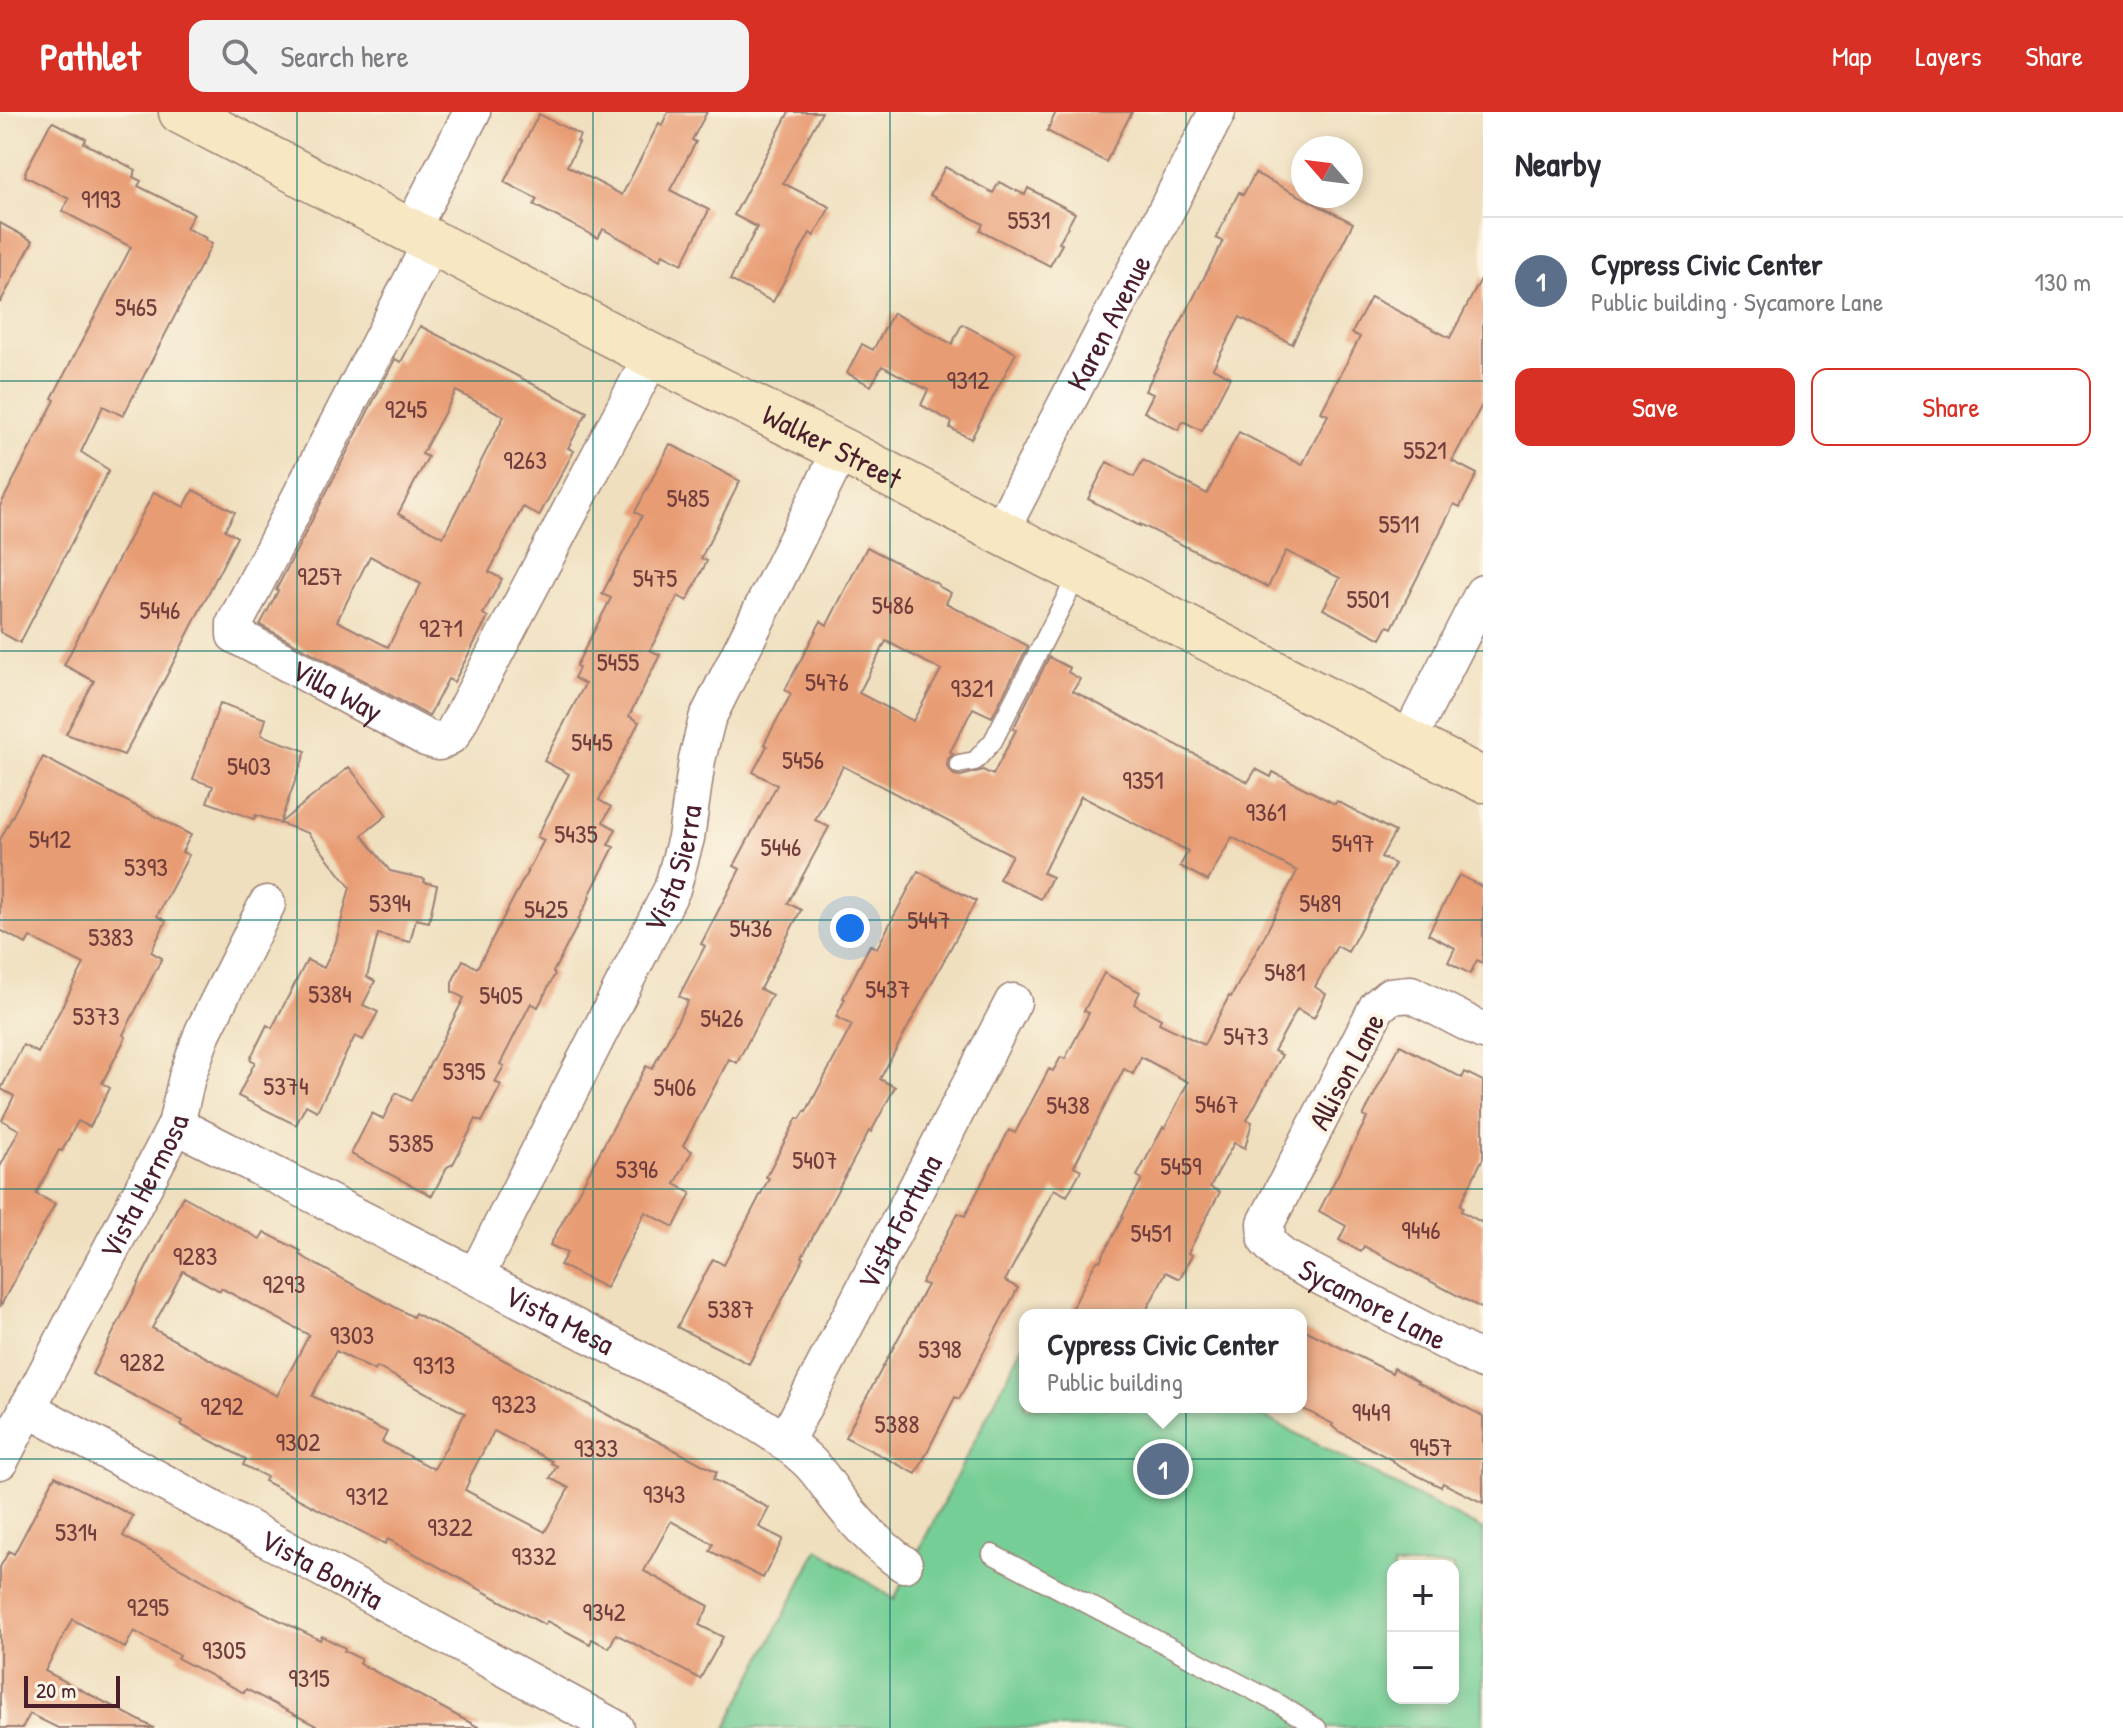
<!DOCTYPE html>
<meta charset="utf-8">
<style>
body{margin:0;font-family:"Patrick Hand",sans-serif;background:#f2f2f3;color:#2b2b33}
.controls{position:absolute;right:24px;bottom:24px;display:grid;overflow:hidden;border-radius:16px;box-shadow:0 4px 12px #0003}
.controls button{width:72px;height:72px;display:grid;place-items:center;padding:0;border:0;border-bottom:2px solid #e1e1e2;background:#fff;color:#2b2b33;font:40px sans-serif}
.compass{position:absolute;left:1291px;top:24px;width:72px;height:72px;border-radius:50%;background:#fff;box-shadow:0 4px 12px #0003;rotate:298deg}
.scale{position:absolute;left:24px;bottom:20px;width:96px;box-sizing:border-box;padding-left:8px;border:4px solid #4a1f2b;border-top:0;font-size:22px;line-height:28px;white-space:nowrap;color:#4a1f2b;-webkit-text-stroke:6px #fcf5e5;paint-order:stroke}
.you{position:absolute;left:850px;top:816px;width:28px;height:28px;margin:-20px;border:6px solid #fff;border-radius:50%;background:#1a73e8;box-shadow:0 0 0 12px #1a73e833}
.badge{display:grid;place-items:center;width:52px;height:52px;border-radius:50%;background:#d93025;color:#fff;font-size:26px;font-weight:700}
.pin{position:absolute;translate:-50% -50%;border:4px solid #fff;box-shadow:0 2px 8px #0006}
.popup{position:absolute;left:1019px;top:1197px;width:288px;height:104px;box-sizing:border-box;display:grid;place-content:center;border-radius:16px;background:#fff;filter:drop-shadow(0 2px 6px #0005);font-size:26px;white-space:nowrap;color:#7c7c81}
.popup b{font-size:30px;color:#2b2b33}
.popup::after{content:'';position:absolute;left:50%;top:100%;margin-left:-16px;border:16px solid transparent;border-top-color:#fff}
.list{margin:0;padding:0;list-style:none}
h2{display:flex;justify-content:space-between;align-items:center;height:104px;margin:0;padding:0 32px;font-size:34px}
h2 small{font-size:26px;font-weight:400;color:#7c7c81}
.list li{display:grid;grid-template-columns:52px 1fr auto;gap:24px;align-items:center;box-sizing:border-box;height:128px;padding:0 32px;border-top:2px solid #e1e1e2}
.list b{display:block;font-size:30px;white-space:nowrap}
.list p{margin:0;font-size:26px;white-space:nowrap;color:#7c7c81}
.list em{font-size:26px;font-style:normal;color:#7c7c81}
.actions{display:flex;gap:16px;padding:24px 32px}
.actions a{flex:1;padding:18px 0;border:2px solid #d93025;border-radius:16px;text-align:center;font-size:28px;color:#d93025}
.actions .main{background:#d93025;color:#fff}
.icon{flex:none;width:44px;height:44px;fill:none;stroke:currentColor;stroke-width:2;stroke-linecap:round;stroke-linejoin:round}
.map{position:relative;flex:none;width:1483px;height:1616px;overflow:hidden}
header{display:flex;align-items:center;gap:48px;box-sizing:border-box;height:112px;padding:0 40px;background:#d93025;color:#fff}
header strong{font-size:38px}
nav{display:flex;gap:44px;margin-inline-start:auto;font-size:28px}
.search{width:560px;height:72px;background:#f2f2f3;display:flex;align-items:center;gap:20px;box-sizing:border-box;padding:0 28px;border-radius:16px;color:#7c7c81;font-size:30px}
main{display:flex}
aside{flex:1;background:#fff}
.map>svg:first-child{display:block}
.green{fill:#74ce95;stroke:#5f7660;stroke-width:2;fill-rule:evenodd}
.building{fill:#e89c73;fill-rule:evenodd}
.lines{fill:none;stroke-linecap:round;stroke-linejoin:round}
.lane-casing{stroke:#9c7f74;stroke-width:21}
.street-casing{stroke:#9c7f74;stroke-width:39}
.secondary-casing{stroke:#9c7f74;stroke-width:47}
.lane{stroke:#fff;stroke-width:18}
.street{stroke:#fff;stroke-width:36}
.secondary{stroke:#f7e8c3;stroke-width:44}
.grid{fill:none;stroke:#0f766e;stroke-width:2;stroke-opacity:0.55}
.labels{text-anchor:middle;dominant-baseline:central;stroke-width:8;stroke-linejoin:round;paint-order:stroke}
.number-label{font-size:26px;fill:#723e3d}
.street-label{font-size:30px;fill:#4a1f2b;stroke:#fcf5e5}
</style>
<header>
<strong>Pathlet</strong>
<div class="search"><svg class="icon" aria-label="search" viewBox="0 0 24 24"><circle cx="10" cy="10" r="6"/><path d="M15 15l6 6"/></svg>Search here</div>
<nav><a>Map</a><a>Layers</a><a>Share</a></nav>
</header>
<main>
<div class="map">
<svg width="1483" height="1616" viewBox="0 0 1483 1616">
<rect width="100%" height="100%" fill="#fcf5e5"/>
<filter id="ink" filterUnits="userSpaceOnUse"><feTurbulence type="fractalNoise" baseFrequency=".0125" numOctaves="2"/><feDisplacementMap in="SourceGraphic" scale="16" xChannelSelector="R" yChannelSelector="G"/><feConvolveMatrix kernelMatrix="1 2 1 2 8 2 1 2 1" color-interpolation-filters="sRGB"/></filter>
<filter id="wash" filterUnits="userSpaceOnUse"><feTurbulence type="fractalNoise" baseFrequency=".006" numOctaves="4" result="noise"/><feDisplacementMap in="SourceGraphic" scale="32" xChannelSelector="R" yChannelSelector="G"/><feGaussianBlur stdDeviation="1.8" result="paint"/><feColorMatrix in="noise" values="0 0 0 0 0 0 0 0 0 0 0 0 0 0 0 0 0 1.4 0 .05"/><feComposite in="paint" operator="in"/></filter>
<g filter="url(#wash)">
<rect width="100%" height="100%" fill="#efdfbe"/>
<!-- green -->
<path class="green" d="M1025,1230V1295H1245L1483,1418V1616H726L818,1437L894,1487ZM1393,1454H1453V1586H1393Z"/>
<g id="blocks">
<!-- building -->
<path class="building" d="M668,0H707L692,28L696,30L670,78L709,98L682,152L663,142L660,148L603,117L598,126L534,93L537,87L504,70L539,2L580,23L577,30L579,31L567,54L622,83L659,11L662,13Z
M789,0H822L783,71L830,95L814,124L810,121L773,190L730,168L757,115L734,103Z
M1056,0H1132L1106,50L1047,19Z
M53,10L86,27L84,31L136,58L133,65L141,69L138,74L194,102L186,116L206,126L205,128L212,132L123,304L103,294L81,340L109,358L20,531L0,520V394L55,288L52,286L131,135L62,99L69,87L25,64L26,61L25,60L50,12Z
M945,55L993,81L999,70L1025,83L1028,76L1075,101L1059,131L1062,132L1050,154L980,118L983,112L930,83Z
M1255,61L1353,111L1292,232L1240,205L1213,256L1230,265L1202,319L1183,309L1178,318L1144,300L1153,282L1145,279L1223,129L1216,126L1239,80L1243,83Z
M0,111L33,129L0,191Z
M1483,163V291L1452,349L1477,362L1460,395L1454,392L1392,516L1388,514L1381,527L1323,497L1340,466L1286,439L1268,475L1140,412V414L1088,387L1107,350L1134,365L1143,348L1207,382L1239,320L1302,353L1328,303L1321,300L1360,225L1352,221L1371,185L1450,226Z
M893,201L952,232L962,212L1016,241L971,327L950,316L952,310L921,293L928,278L882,254L871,274L847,261L862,232L873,238Z
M420,214L587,300L568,336L574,339L539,404L523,395L489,460L502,467L483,502L488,505L454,570L448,567L429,604L260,513L278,479L276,478L395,247L401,250ZM456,279L504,304L443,425L398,402L428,345L422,342ZM370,444L421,472L388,535L337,509Z
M670,332L740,369L701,446L707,449L687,489L678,484L650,538L660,543L629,604L639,610L599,688L611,695L603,710L616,717L608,733L614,735L589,784L590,785L578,808L580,809L553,860L555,862L538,895L531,891L500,952L504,954L495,970L501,973L482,1010L476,1007L453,1052L447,1055L432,1084L351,1042L372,1001L383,1007L396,981L411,989L464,886L452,880V870L463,848L477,856L544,728L537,725L569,662L544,649L585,572L574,566L579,556L576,554L611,486L602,482L642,404L635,400Z
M193,378L235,400L225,418L237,425L168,561L124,643L66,622L94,569L64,553L98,486L154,380L184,395Z
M867,435L938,472V474L951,481L946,491L1028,534L992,605L973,596L950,640L953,642L948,647L947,655L954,663L961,664L983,658L993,663L1016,618L1013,617L1049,545L1070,556L1068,560L1080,567L1073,579L1248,670L1256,657L1271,665L1273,660L1335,692L1337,689L1395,720L1381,745L1395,752L1348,840L1337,834L1315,875L1326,882L1314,906L1297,897L1274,939L1282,943L1247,1008L1252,1010L1245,1036L1234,1031L1210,1075L1220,1080L1188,1141L1192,1143L1180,1167L1166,1160L1144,1203H1069L1093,1155L1098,1148L1100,1149L1123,1105L1122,1104L1142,1067L1137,1064L1163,1015L1165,1016L1188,970L1141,945L1133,962L1124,957L1074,1054L1081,1058L1067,1084L1054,1077L1005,1169L1018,1176L959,1287L955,1285L916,1362L845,1325L927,1173L921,1171L958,1101L965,1104L1009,1018L1015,1021L1049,957L1053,959L1061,945L1065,947L1089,901L1084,899L1104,861L1140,880L1134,892L1161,907L1159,911L1204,933L1229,884L1231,885L1264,825L1297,759L1232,725L1208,769L1180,754L1188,739L1081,684L1043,761L1052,765L1041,787L999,767L1012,743L843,654L815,708L829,715L788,791L801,798L760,877L772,883L737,951L729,947L683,1034L692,1039L675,1072L691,1081L674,1115L645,1100L606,1176L560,1153L567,1141L550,1133L646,954L652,957L688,889L679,884L705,834L701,832L740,757L734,754L777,673L753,660L767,634L764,632L791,582L785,578L821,509L827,513ZM886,529L941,558L913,609L859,581Z
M220,591L266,607L261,623L306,639L280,711L349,655L387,703L362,723L390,759L425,767L424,770L437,773L429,810L416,807L410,830L378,822L367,865L375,869L363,893L378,900L363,928L355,924L317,999L306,993L296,1013L238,984L255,950L250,947L267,913L272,916L307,848L324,856L336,830L350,775L308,721L256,703L254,707L207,690L213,674L193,667Z
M43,645L191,723L182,740L189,743L157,804L166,809L151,840L162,846L123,923L126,925L102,971L110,976L90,1015L78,1009L62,1039L59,1038L36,1082L55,1092L0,1195V1055L19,1018L2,1008L14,984L1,977L23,933L38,941L84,852L30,825L26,832L0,818V728Z
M918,759L976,789L880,967L895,975L871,1020L869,1019L802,1145L804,1146L749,1252L677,1215L713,1147L724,1153L769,1066L766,1065L797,1006L800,1007L805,999L806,1000L852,913L836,905L845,887L843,886L870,833L877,836Z
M1459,763L1483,775V851L1477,848L1470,862L1448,850L1455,836L1428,822Z
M1400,933L1462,966L1465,960L1483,969V1046L1460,1093L1463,1095L1461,1099L1483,1111V1197L1364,1134L1361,1140L1339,1128L1346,1114L1319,1099L1367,1006L1363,1004Z
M183,1084L260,1127L264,1120L301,1139L299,1142L315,1152L413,1205L415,1201L640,1320L717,1360L713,1367L769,1396L759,1415L783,1427L763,1466L710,1439L713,1432L671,1409L644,1459L709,1494L699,1513L723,1525L700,1567L616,1522L609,1536L592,1527L590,1532L547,1509L545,1513L388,1427L385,1432L264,1369L267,1365L243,1353L246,1347L181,1313L183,1309L92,1262ZM183,1159L220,1179L221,1176L309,1223L277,1284L152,1216ZM336,1239L375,1259L377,1255L465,1301L434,1357L382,1330L387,1320L312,1284ZM494,1319L552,1349L551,1351L557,1354L550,1366L569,1376L545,1420L465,1378L469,1369L468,1368Z
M1301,1216L1392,1261L1394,1256L1418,1269L1417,1270L1483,1304V1391L1443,1371L1441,1375L1398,1354L1392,1348L1338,1319L1332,1314L1333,1312L1301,1296Z
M55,1364L133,1404L123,1424L244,1491L320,1528L322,1524L345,1536L344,1539L361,1547L359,1551L480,1616H320L246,1577L244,1581L177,1546L179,1543L134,1519L125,1536L72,1507L45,1559L154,1616H58L30,1602L22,1616H0V1455L9,1439L14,1442Z"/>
</g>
</g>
<g filter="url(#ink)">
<use href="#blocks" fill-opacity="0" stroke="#9c7f74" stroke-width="2"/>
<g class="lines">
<defs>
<path id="lane" d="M959,652L975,649L993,629L1079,460
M992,1442L1281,1593L1317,1616"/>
<g id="street">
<path d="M411,118L472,0"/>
<path id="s1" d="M432,129L235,511V523L426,626L439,630L452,623L652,244"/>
<path id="s2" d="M1000,420L1217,0"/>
<path d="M1408,629L1483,481"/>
<path id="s3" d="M1483,919L1411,882L1390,884L1377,895L1266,1111L1267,1129L1281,1144L1483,1249"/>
<path id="s4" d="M176,1013L715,1286C747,1305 780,1323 807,1348C818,1358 826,1371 834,1382C855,1409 876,1433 904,1452"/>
<path id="s5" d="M476,1164L672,777L686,726L697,648L707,607L841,338"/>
<path id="s6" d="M27,1296L615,1616"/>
<path id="s7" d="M785,1330L1013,890"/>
<path id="s8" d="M0,1349L176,1013L187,965L203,920L267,792"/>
</g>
<g id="secondary">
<path id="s9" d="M181,0L652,244L841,338L1483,668"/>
</g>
</defs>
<!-- lane casing -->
<use href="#lane" class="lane-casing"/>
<!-- street casing -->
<use href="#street" class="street-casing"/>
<!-- secondary casing -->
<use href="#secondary" class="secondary-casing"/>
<!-- lane -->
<use href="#lane" class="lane"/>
<!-- street -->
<use href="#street" class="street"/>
<!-- secondary -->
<use href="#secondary" class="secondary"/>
</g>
</g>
<!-- grid -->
<path class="grid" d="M297,0V1616M593,0V1616M890,0V1616M1186,0V1616M0,269H1483M0,539H1483M0,808H1483M0,1077H1483M0,1347H1483"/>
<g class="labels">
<!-- number labels -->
<g class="number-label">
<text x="101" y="86">9193</text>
<text x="1029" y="107">5531</text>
<text x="136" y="194">5465</text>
<text x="968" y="267">9312</text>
<text x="406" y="296">9245</text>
<text x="1425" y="337">5521</text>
<text x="525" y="347">9263</text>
<text x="688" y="385">5485</text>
<text x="1399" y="411">5511</text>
<text x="320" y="463">9257</text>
<text x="655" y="465">5475</text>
<text x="1368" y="486">5501</text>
<text x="893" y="492">5486</text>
<text x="160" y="497">5446</text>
<text x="441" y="515">9271</text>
<text x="618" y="549">5455</text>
<text x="827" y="569">5476</text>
<text x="972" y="575">9321</text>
<text x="592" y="629">5445</text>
<text x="803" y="647">5456</text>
<text x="249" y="653">5403</text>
<text x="1143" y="667">9351</text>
<text x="1266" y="699">9361</text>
<text x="576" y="721">5435</text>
<text x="50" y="726">5412</text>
<text x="1353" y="730">5497</text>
<text x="781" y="734">5446</text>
<text x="146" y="754">5393</text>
<text x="390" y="790">5394</text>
<text x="1320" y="790">5489</text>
<text x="546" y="796">5425</text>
<text x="929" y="807">5447</text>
<text x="751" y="815">5436</text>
<text x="111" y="824">5383</text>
<text x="1285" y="859">5481</text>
<text x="888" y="876">5437</text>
<text x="330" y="881">5384</text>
<text x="501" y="882">5405</text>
<text x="96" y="903">5373</text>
<text x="722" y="905">5426</text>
<text x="1246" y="923">5473</text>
<text x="464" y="958">5395</text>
<text x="286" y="973">5374</text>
<text x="675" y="974">5406</text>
<text x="1217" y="991">5467</text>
<text x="1068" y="992">5438</text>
<text x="411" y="1030">5385</text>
<text x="815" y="1047">5407</text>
<text x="1181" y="1053">5459</text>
<text x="637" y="1056">5396</text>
<text x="1421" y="1117">9446</text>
<text x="1151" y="1120">5451</text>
<text x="195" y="1143">9283</text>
<text x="284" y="1171">9293</text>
<text x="731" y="1196">5387</text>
<text x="352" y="1222">9303</text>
<text x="940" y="1236">5398</text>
<text x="142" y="1249">9282</text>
<text x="434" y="1252">9313</text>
<text x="514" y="1291">9323</text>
<text x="222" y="1293">9292</text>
<text x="1371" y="1299">9449</text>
<text x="897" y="1311">5388</text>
<text x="298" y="1329">9302</text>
<text x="1431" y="1334">9457</text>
<text x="596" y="1335">9333</text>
<text x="664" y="1381">9343</text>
<text x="367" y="1383">9312</text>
<text x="450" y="1414">9322</text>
<text x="76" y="1419">5314</text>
<text x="534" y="1443">9332</text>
<text x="148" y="1494">9295</text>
<text x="604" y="1499">9342</text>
<text x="224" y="1537">9305</text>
<text x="309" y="1565">9315</text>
</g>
<!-- street labels -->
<g class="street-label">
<text stroke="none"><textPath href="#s2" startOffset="236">Karen Avenue</textPath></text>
<text stroke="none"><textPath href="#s9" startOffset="732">Walker Street</textPath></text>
<text stroke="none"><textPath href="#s1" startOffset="558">Villa Way</textPath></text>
<text stroke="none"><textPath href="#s5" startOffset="454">Vista Sierra</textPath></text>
<text transform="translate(1346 959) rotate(-62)">Allison Lane</text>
<text stroke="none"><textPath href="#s8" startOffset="310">Vista Hermosa</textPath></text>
<text stroke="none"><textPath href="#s7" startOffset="248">Vista Fortuna</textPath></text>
<text stroke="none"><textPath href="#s3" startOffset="504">Sycamore Lane</textPath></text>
<text stroke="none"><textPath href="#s4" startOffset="430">Vista Mesa</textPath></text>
<text stroke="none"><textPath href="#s6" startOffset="336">Vista Bonita</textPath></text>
</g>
</g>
</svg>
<div class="controls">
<button>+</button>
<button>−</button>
</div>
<svg class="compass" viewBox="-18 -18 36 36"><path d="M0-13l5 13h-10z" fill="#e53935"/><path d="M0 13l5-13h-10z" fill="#7c7c81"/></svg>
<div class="scale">20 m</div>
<div class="you"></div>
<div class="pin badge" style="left:1163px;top:1357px;background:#5c6f8a">1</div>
<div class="popup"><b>Cypress Civic Center</b>Public building</div>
</div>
<aside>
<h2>Nearby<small></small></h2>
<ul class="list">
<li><span class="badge" style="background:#5c6f8a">1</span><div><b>Cypress Civic Center</b><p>Public building · Sycamore Lane</p></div><em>130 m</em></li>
</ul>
<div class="actions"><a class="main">Save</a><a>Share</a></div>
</aside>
</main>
